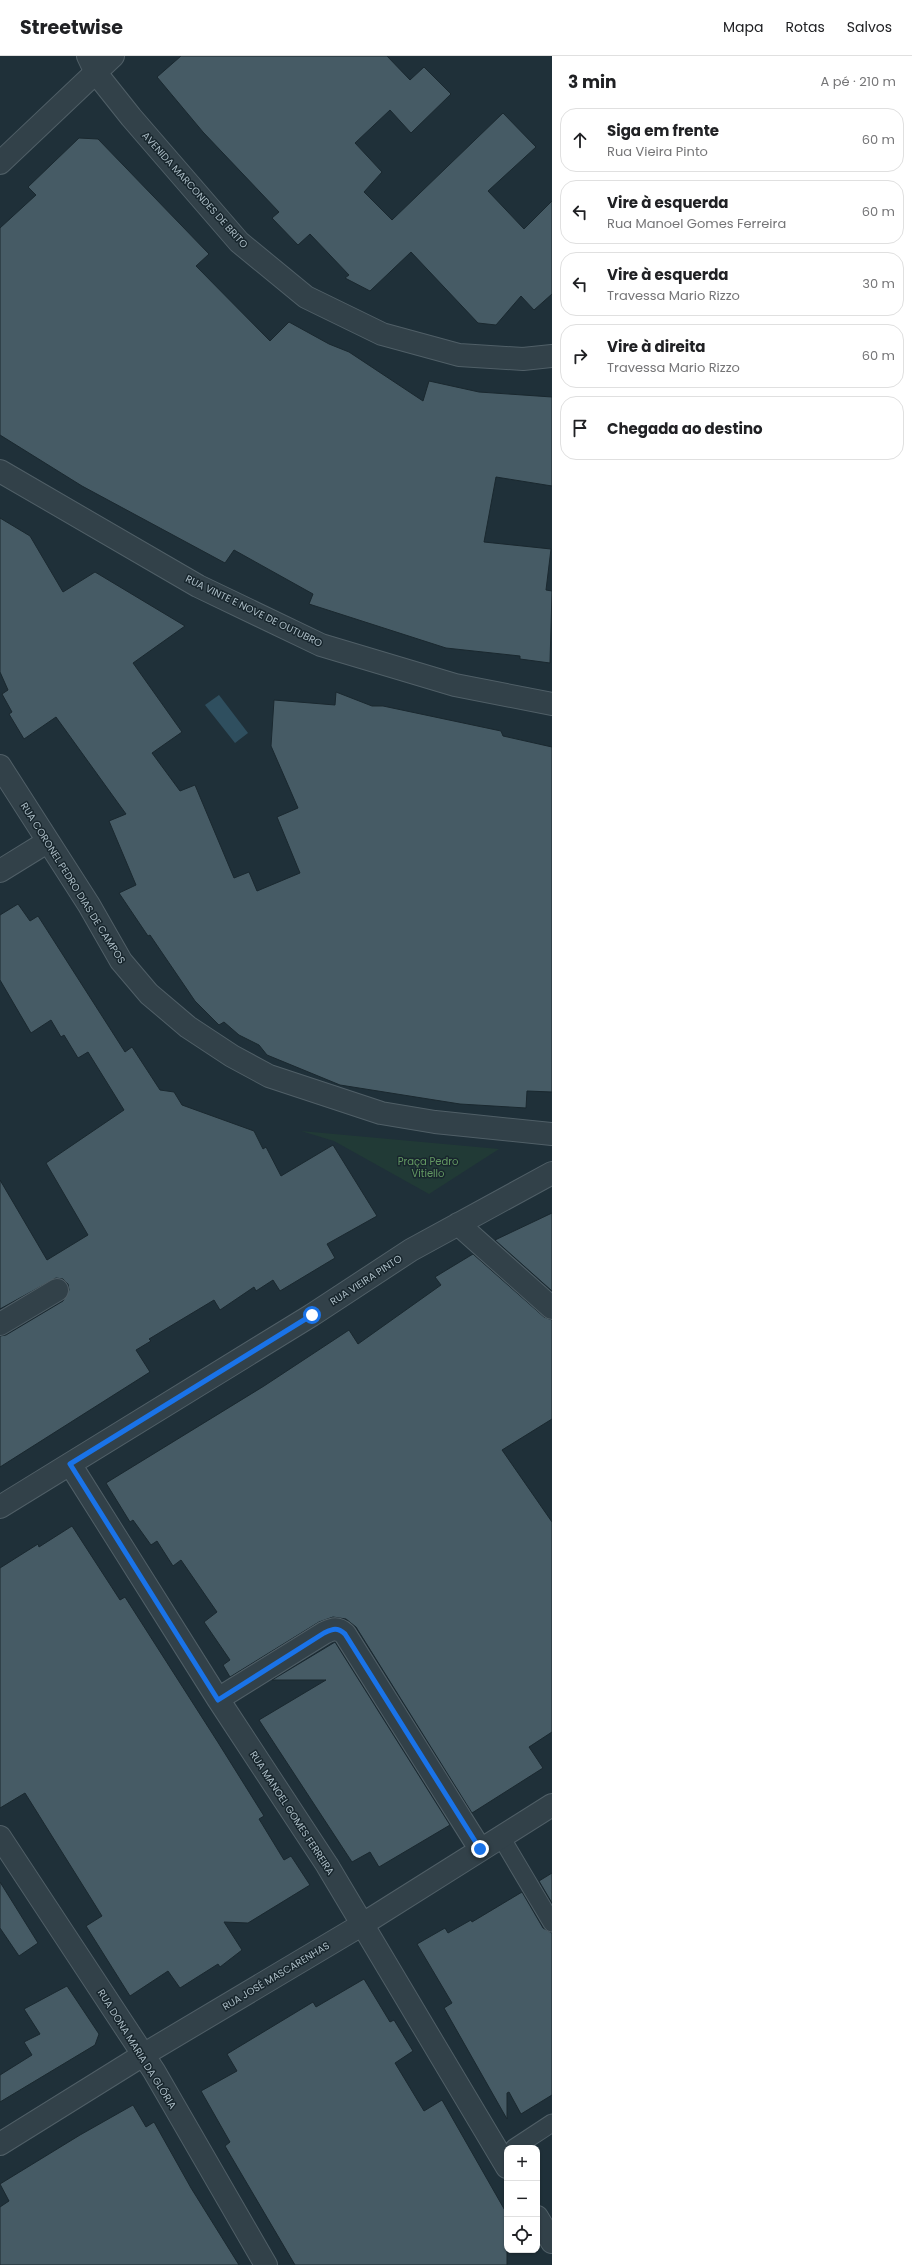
<!DOCTYPE html>
<html lang="pt">
<meta charset="utf-8">
<style>
body{margin:0;font-family:Poppins,sans-serif;background:#f6f6f6;color:#202124}
.controls{position:absolute;right:12px;bottom:12px;display:grid;overflow:hidden;border-radius:8px;box-shadow:0 1px 3px #0004}
.controls button{width:36px;height:36px;display:grid;place-items:center;padding:0;border:0;border-bottom:1px solid #e0e0e0;background:#fff;color:#202124;font:20px sans-serif}
.stop{position:absolute;width:12px;height:12px;margin:-9px;border:3px solid #1a73e8;border-radius:50%;background:#fff}
.stop.end{background:#1a73e8;border-color:#fff;box-shadow:0 1px 4px #0008}
.list{margin:0;padding:0;list-style:none}
h2{display:flex;justify-content:space-between;align-items:center;height:52px;margin:0;padding:0 16px;font-size:17px}
h2 small{font-size:13px;font-weight:400;color:#757577}
.list li{display:grid;grid-template-columns:26px 1fr auto;gap:12px;align-items:center;box-sizing:border-box;height:64px;margin:0 8px 8px;padding:0 8px;border:1px solid #e0e0e0;border-radius:16px}
.list b{display:block;font-size:15px;white-space:nowrap}
.list p{margin:0;font-size:13px;white-space:nowrap;color:#757577}
.list em{font-size:13px;font-style:normal;color:#757577}
.icon{flex:none;width:22px;height:22px;fill:none;stroke:currentColor;stroke-width:2;stroke-linecap:round;stroke-linejoin:round}
.map{position:relative;flex:none;width:552px;height:2209px;overflow:hidden}
header{display:flex;align-items:center;gap:24px;box-sizing:border-box;height:56px;padding:0 20px;background:#fff;border-bottom:1px solid #e0e0e0}
header strong{font-size:19px}
nav{display:flex;gap:22px;margin-inline-start:auto;font-size:14px}
main{display:flex}
aside{flex:1;background:#fff}
.map>svg:first-child{display:block}
.green{fill:#213a36}
.water{fill:#2f4f5f}
.building{fill:#465b65;stroke:#1a282f}
.lines{fill:none;stroke-linecap:round;stroke-linejoin:round}
.service-casing{stroke:#505f67;stroke-width:19}
.minor-casing{stroke:#505f67;stroke-width:24}
.service{stroke:#324149;stroke-width:17}
.minor{stroke:#324149;stroke-width:22}
.route{stroke:#1a73e8;stroke-width:5}
.labels{text-anchor:middle;dominant-baseline:central;stroke-width:3;stroke-linejoin:round;paint-order:stroke}
.street-label{font-size:10px;fill:#acbdc6;stroke:#18262d}
.park-label{font-size:10px;fill:#639862;stroke:#18262d}
</style>
<header>
<strong>Streetwise</strong>
<nav><a>Mapa</a><a>Rotas</a><a>Salvos</a></nav>
</header>
<main>
<div class="map">
<svg width="552" height="2209" viewBox="0 0 552 2209">
<rect width="100%" height="100%" fill="#1f3039"/>
<!-- green -->
<path class="green" d="M301,1075L499,1093L429,1138L334,1085Z"/>
<!-- water -->
<path class="water" d="M219,639L248,677L235,687L205,649Z"/>
<!-- building -->
<path class="building" d="M181,0H387L410,24L424,11L451,38L411,77L390,54L355,87L382,116L364,136L392,164L503,57L536,91L488,135L524,173L552,145V238L534,254L521,240L496,269L478,267L411,196L370,235L345,222L349,219L310,178L298,189L272,162L279,156L203,76L157,21Z
M79,82L98,83L209,198L196,210L270,285L289,266L329,288L349,296L423,345L429,325L479,336L552,341V430L496,421L484,486L551,493L546,534L552,535L550,607L520,603V600L446,592L309,548L313,538L234,494L225,507L82,430L0,379V172L36,139L28,131Z
M0,462L30,480L63,536L95,516L185,570L133,607L182,676L152,697L180,735L195,729L234,822L249,816L257,835L300,817L277,761L298,752L271,690L274,644L335,649L336,636L372,650H383L501,675L503,680L552,691V1036L527,1035L526,1052L460,1048L340,1029L267,999L259,989L239,979L224,966L219,969L195,945L150,879L148,880L119,837L136,829L109,765L126,758L56,661L24,683L9,658L12,656L2,638L8,634L0,616Z
M18,848L30,865L38,860L125,996L132,991L160,1034L174,1036L182,1049L254,1075L263,1093L266,1091L281,1120L333,1089L377,1160L327,1188L335,1202L280,1235L273,1224L256,1235L254,1231L220,1254L214,1244L149,1283L151,1285L136,1294L150,1316L0,1411V1280L6,1279L63,1245L69,1234L68,1228L63,1223L56,1222L0,1253V1124L47,1204L88,1179L46,1107L124,1054L88,996L78,1002L64,979L61,981L51,964L31,977L0,924V859Z
M552,1157V1235L495,1184Z
M473,1198L544,1261L552,1264V1363L502,1394L552,1466V1676L529,1691L543,1712L472,1757L356,1571L346,1563L333,1561L319,1566L230,1621L223,1609L230,1604L204,1566L217,1556L181,1504L173,1510L157,1485L151,1489L133,1464L130,1466L106,1427L264,1330L349,1274L358,1288L441,1229L435,1221Z
M72,1470L120,1544L125,1541L219,1688L264,1760L259,1763L284,1804L291,1800L310,1829L248,1867L224,1866L242,1894L220,1911L218,1908L180,1932L168,1915L130,1940L86,1870L102,1860L25,1737L0,1752V1512L38,1488L39,1491Z
M335,1586L450,1769L379,1811L370,1796L352,1806L259,1664L326,1624H272Z
M552,1817V1847L539,1825Z
M0,1826L38,1887L19,1900L0,1872Z
M522,1836L543,1872L552,1877V2039L521,2058L509,2036L507,2037V2063L444,1952L452,1947L417,1888L445,1872L448,1877L471,1864L472,1866Z
M364,1923L390,1966L394,1964L413,1995L395,2007L424,2055L442,2044L507,2158V2209H295L225,2090L230,2086L201,2035L237,2015L227,1998L313,1946L316,1951Z
M67,1930L99,1978L95,1989L0,2046V2019L32,1999L24,1986L40,1978L24,1953Z
M133,2049L146,2071L154,2066L191,2132L239,2209H0V2151L9,2145L0,2128L80,2079Z"/>
<g class="lines">
<defs>
<path id="service" d="M501,1781L552,1867
M514,2092L552,2067"/>
<path id="minor" d="M88,0L96,17L131,61L239,186L306,241L382,278L459,299L523,303L552,300
M0,107L113,0
M0,415L198,530L321,589L455,629L552,648
M0,710L89,849L121,905L149,938L188,971L232,1000L269,1020L381,1057L435,1066L552,1078
M0,815L47,786
M458,1168L552,1252
M0,1268L57,1234
M70,1408L218,1643L327,1809L507,2111
M0,1451L312,1259L411,1194L552,1117
M218,1643L324,1577C333,1573 337,1571 345,1578L480,1793
M0,1781L154,2015L266,2209
M0,2088L143,1999L363,1868L552,1749
M537,2161L552,2186"/>
</defs>
<!-- service casing -->
<use href="#service" class="service-casing"/>
<!-- minor casing -->
<use href="#minor" class="minor-casing"/>
<!-- service -->
<use href="#service" class="service"/>
<!-- minor -->
<use href="#minor" class="minor"/>
</g>
<g class="lines">
<!-- route -->
<path class="route" d="M312,1259L70,1408L218,1644L324,1577C333,1573 337,1571 345,1578L480,1793"/>
</g>
<g class="labels">
<!-- street labels -->
<g class="street-label">
<text transform="translate(195 134) rotate(48)">AVENIDA MARCONDES DE BRITO</text>
<text transform="translate(254 555) rotate(26)">RUA VINTE E NOVE DE OUTUBRO</text>
<text transform="translate(73 827) rotate(58)">RUA CORONEL PEDRO DIAS DE CAMPOS</text>
<text transform="translate(366 1224) rotate(-33)">RUA VIEIRA PINTO</text>
<text transform="translate(292 1757) rotate(57)">RUA MANOEL GOMES FERREIRA</text>
<text transform="translate(276 1920) rotate(-31)">RUA JOSÉ MASCARENHAS</text>
<text transform="translate(137 1993) rotate(58)">RUA DONA MARIA DA GLÓRIA</text>
</g>
<!-- park labels -->
<g class="park-label">
<text x="428" y="1105">Praça Pedro<tspan x="428" dy="12">Vitiello</tspan></text>
</g>
</g>
</svg>
<div class="controls">
<button>+</button>
<button>−</button>
<button><svg class="icon" aria-label="locate" viewBox="0 0 24 24"><circle cx="12" cy="12" r="6"/><path d="M12 2v4M12 18v4M2 12h4M18 12h4"/></svg></button>
</div>
<div class="stop" style="left:312px;top:1259px"></div>
<div class="stop end" style="left:480px;top:1793px"></div>
</div>
<aside>
<h2>3 min<small>A pé · 210 m</small></h2>
<ul class="list">
<li><svg class="icon" aria-label="ahead" viewBox="0 0 24 24"><path d="M12 20V5M6 11l6-6 6 6"/></svg><div><b>Siga em frente</b><p>Rua Vieira Pinto</p></div><em>60 m</em></li>
<li><svg class="icon" aria-label="left" viewBox="0 0 24 24"><path d="M17 20v-9H6M10 6l-5 5 5 5"/></svg><div><b>Vire à esquerda</b><p>Rua Manoel Gomes Ferreira</p></div><em>60 m</em></li>
<li><svg class="icon" aria-label="left" viewBox="0 0 24 24"><path d="M17 20v-9H6M10 6l-5 5 5 5"/></svg><div><b>Vire à esquerda</b><p>Travessa Mario Rizzo</p></div><em>30 m</em></li>
<li><svg class="icon" aria-label="right" viewBox="0 0 24 24"><path d="M7 20v-9h11M14 6l5 5-5 5"/></svg><div><b>Vire à direita</b><p>Travessa Mario Rizzo</p></div><em>60 m</em></li>
<li><svg class="icon" aria-label="arrive" viewBox="0 0 24 24"><path d="M6 21V4h12l-3 4 3 4H6"/></svg><div><b>Chegada ao destino</b></div></li>
</ul>
</aside>
</main>
